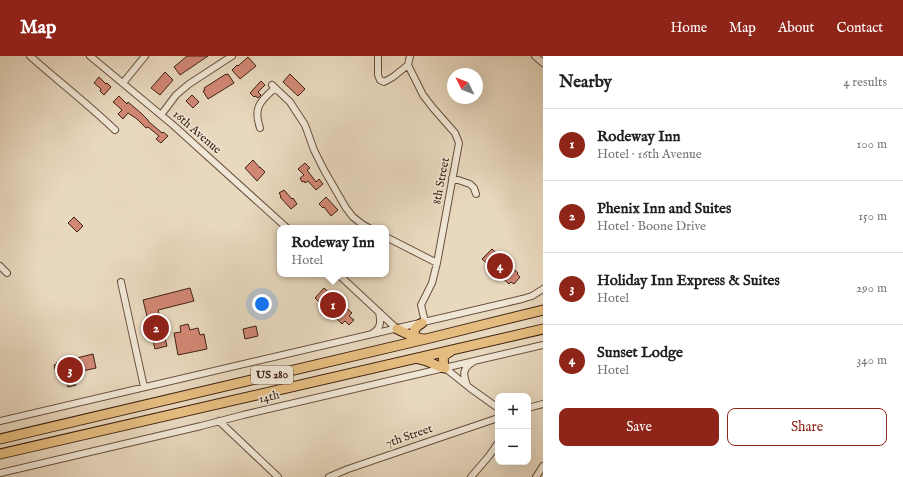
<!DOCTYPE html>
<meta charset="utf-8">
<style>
body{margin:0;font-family:"IM FELL English",serif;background:#f2f2f2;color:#222}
.controls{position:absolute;right:12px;bottom:12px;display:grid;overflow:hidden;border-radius:8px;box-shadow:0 4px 16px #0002}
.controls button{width:36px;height:36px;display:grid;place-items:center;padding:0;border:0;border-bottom:1px solid #e0e0e0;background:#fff;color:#222;font:20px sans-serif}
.compass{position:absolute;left:447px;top:12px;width:36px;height:36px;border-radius:50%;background:#fff;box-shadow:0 4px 16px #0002;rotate:312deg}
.you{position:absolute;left:262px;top:248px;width:14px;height:14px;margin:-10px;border:3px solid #fff;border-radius:50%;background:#1a73e8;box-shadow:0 0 0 6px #1a73e833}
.badge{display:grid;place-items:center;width:26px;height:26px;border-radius:50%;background:#8f2418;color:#fff;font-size:13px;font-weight:700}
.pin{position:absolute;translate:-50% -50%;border:2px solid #fff;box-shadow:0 1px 4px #0006}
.popup{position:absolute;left:277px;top:169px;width:112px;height:52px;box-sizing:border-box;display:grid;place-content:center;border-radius:8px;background:#fff;filter:drop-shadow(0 1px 3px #0005);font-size:13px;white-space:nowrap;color:#767676}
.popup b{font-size:15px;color:#222}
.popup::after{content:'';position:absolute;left:50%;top:100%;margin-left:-8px;border:8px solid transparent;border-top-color:#fff}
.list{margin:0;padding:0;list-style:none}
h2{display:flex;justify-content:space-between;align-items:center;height:52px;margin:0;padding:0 16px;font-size:17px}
h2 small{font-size:13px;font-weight:400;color:#767676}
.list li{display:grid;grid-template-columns:26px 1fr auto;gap:12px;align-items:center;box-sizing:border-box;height:72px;padding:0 16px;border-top:1px solid #e0e0e0}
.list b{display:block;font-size:15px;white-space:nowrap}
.list p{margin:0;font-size:13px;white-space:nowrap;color:#767676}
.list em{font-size:13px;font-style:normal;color:#767676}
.actions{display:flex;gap:8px;padding:12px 16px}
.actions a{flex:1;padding:9px 0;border:1px solid #8f2418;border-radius:8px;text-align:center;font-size:14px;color:#8f2418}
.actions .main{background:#8f2418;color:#fff}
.map{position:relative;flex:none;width:543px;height:421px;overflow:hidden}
header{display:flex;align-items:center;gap:24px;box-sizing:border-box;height:56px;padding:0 20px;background:#8f2418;color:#fff}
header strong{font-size:19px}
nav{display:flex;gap:22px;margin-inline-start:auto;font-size:14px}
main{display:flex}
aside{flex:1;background:#fff}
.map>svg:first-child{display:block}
.building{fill:#d28774;stroke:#3e2111}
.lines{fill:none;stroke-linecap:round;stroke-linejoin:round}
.minor-casing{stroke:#684f3c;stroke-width:8}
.highway-casing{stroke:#3e2111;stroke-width:11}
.minor{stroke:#f0e6d5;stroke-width:6}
.highway{stroke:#e4bc7f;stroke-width:9}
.labels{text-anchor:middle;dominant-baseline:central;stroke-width:3;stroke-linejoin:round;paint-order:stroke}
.shield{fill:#f0e6d5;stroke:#735c4c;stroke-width:1}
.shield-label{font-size:11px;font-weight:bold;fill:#3e2111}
.street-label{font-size:12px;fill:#3e2111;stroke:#f0e6d5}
</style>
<header>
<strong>Map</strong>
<nav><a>Home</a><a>Map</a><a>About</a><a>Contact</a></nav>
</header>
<main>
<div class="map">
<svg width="543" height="421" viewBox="0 0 543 421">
<rect width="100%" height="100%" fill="#e8d8be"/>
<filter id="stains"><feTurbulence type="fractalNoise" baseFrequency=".005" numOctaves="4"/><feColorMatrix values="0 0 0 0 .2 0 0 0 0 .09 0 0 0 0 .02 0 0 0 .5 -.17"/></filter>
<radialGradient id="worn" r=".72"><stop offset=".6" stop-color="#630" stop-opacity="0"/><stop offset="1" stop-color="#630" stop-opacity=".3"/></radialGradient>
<!-- building -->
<path class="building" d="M187,0H208L180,19L174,11Z
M248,1L256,10L240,23L232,14L237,9L238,10Z
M165,16L173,24L160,39L151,32Z
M226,18V19L228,18L234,27L208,43L203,35L205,34L204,32Z
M290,18L305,33L298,40L283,26Z
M99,21L106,28L107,27L111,31L104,39L100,35L101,33L94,27Z
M261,25L265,29L258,36L261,39L258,42L255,40L254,41L250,37Z
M192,39L199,46L193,52L186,45Z
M119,40L127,48L128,46L142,58L148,64V65L162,77L163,76L168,80L161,87L156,83L159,80L148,71L146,72L137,63L128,57L123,63L118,58L122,54L113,46Z
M253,104L260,112V111L265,116L257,125L245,112Z
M305,107L310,112L307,114L316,126L319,123L323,128L316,134L308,125L305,127L304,125L302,126L300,122L304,119L298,113Z
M284,134L292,143L293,142L297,148L291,153L280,141L281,140L279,137Z
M326,141L338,154L331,160L324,151L323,152L319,148Z
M74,161L83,170L77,176L68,167Z
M492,193L518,217L517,218L520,221L514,228L511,226L509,228L482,203Z
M190,232L194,245L158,254L167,290L155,293L143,244Z
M324,232L352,257L349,260L354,264L349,269L345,265L342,268L315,242Z
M188,268L190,274L198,272L200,279L204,278L207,293L178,299L174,277L181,276L180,270Z
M256,270L258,280L245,283L243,273Z
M93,298L96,312L74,317L75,321H74L76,329L68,331L65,319L57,321L54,309L57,308L56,307Z"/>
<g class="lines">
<defs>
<path id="minor" d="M30,0C58,25 88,48 115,74
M90,0L173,69L287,172
M378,0V19L380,24L384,26L393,21L408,9
M410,0L408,9L423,39L433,52L455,77L459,87L437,207L432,227L421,249L425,266
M535,0L543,7
M123,27L145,0
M272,29L290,46L305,69L314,94L324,114L346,152L353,161L362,168L369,172
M161,59L176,39L189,28L232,0
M260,72C253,52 260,45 275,32
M452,122L470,128L474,132L476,138
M386,181L437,207
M0,210L7,217
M338,218L397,273
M121,226L144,331
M373,277C381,272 381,266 379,256
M445,312L470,332L498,352
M467,329C463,318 462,313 473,306
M528,352L543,348
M0,365L522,243L532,240L543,233
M219,365L278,421
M0,417L201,370L243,359L543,289
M329,421L348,413L498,362
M471,421L489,400L498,387
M536,421L543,410"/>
<path id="highway" d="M397,273L414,281L423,283
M416,282L414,278C414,272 417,270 422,267
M419,303C429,304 436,311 445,312C442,303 442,300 451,295
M0,383L430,282L543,254
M0,398L543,273"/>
</defs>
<!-- minor casing -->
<use href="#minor" class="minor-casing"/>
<!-- highway casing -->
<use href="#highway" class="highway-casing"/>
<!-- minor -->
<use href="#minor" class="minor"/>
<!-- highway -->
<use href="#highway" class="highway"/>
</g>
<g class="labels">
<!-- shield labels -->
<rect class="shield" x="251" y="310" width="42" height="18" rx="3"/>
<g class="shield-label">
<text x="272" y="319">US 280</text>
</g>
<!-- street labels -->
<g class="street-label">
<text transform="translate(197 76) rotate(41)">16th Avenue</text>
<text transform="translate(441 125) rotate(-79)">8th Street</text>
<text transform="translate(269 341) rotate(-13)">14th</text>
<text transform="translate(409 380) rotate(-19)">7th Street</text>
</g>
</g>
<rect width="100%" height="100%" filter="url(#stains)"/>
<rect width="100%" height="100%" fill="url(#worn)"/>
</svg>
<div class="controls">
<button>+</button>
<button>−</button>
</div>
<svg class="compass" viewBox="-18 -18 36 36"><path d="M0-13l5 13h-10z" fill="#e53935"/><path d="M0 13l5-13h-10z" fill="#767676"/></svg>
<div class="you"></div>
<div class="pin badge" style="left:333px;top:249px">1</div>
<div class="popup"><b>Rodeway Inn</b>Hotel</div>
<div class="pin badge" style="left:156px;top:272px">2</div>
<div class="pin badge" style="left:70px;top:314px">3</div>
<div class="pin badge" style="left:500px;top:210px">4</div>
</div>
<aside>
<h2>Nearby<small>4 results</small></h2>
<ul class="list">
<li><span class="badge">1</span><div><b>Rodeway Inn</b><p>Hotel · 16th Avenue</p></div><em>100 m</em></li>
<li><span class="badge">2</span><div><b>Phenix Inn and Suites</b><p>Hotel · Boone Drive</p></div><em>150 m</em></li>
<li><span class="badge">3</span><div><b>Holiday Inn Express &amp; Suites</b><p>Hotel</p></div><em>290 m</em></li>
<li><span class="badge">4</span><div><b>Sunset Lodge</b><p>Hotel</p></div><em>340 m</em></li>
</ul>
<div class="actions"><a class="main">Save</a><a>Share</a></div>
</aside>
</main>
